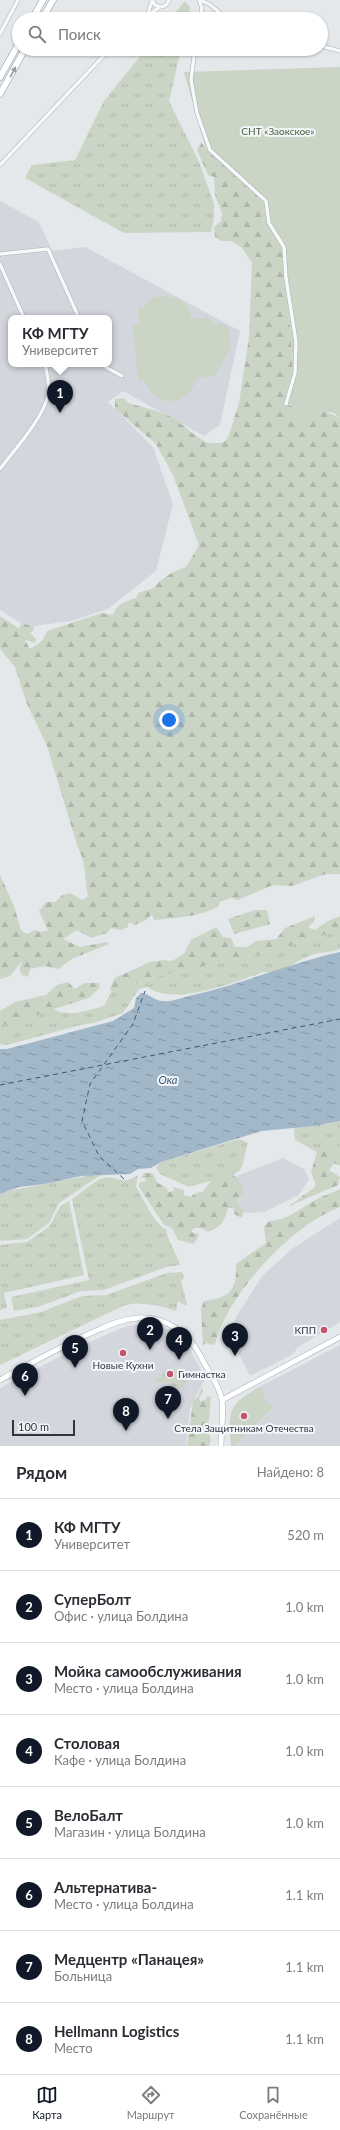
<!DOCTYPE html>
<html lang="ru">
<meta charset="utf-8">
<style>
body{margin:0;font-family:Lato,sans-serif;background:#f2f2f3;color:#2b2b33}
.scale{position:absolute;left:12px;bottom:10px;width:63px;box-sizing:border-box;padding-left:4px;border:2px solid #2d3743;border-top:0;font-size:11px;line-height:14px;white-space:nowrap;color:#2d3743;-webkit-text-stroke:3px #f4f6f9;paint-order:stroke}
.you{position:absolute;left:169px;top:720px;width:14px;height:14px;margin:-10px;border:3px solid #fff;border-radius:50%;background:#1a73e8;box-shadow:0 0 0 6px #1a73e833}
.badge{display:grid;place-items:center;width:26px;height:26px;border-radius:50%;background:#111827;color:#fff;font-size:13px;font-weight:700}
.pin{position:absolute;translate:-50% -33px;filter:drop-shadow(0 1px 2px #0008)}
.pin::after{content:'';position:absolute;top:21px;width:14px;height:12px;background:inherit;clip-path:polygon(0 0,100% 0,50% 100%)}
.popup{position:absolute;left:8px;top:315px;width:104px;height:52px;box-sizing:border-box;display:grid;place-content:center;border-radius:8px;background:#fff;filter:drop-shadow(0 1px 3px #0005);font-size:13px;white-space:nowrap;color:#7c7c81}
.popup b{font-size:15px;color:#2b2b33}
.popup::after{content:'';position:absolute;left:50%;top:100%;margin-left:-8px;border:8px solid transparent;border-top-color:#fff}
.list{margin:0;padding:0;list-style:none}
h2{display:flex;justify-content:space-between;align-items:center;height:52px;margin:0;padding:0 16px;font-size:17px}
h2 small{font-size:13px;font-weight:400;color:#7c7c81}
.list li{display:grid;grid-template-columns:26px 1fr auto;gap:12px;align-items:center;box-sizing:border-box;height:72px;padding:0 16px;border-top:1px solid #e1e1e2}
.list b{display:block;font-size:15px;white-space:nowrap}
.list p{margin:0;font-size:13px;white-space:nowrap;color:#7c7c81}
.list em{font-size:13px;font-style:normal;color:#7c7c81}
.icon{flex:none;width:22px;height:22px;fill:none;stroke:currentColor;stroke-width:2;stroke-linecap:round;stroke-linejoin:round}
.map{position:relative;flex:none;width:340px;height:1446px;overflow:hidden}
.search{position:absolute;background:#fff;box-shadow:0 1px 3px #0004;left:12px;right:12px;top:12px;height:44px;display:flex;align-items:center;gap:10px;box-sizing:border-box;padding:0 14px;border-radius:22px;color:#7c7c81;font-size:15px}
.sheet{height:628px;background:#fff}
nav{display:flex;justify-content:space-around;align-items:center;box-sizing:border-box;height:56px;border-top:1px solid #e1e1e2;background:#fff;font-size:11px;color:#7c7c81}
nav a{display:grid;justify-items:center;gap:2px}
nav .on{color:#111827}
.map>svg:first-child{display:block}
.built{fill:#d3d7dd;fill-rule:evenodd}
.grass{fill:url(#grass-tufts)}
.forest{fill:url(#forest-firs)}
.green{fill:#cbd5c6}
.water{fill:url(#water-ripples)}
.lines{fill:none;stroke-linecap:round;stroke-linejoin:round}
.ferry{stroke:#395874;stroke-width:1;stroke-dasharray:5 4;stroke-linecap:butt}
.minor-casing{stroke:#a9afb5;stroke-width:4.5}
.secondary-casing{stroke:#a9afb5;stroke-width:6}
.trunk-casing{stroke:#8d96a1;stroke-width:7}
.minor{stroke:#f7f8fa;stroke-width:3.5}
.secondary{stroke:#fff;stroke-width:5}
.trunk{stroke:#fff;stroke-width:6}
.oneway{fill:#969ba1}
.poi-dot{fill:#c6536d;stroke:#f4f6f9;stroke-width:1.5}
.labels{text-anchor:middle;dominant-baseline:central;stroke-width:4;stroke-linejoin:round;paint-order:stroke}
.park-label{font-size:10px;fill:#445e3b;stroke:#f4f6f9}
.poi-label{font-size:10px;fill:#2d3743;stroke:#f4f6f9}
.water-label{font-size:11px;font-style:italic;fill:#395874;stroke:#f4f6f9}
</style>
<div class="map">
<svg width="340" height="1446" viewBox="0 0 340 1446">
<defs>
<pattern id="grass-tufts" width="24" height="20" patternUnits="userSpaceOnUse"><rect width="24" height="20" fill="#cbd5c6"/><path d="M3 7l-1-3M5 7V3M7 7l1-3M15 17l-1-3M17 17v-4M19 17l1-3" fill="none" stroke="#afb7ab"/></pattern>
<pattern id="forest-firs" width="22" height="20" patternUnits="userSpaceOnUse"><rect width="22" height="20" fill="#cbd5c6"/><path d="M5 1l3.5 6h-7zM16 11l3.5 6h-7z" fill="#afb7ab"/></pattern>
<pattern id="water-ripples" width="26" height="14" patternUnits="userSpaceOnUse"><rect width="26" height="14" fill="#a2b8c8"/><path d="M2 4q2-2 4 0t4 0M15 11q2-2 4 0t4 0" fill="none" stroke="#8496a4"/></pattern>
</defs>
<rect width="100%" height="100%" fill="#e4e8eb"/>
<!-- built -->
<path class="built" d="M0,201L39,222L52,251L85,247L240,331L220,425L204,436L123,391L108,402L153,447L173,504L156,571L108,609L71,621L27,627L0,610ZM11,318H109V364H11Z
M283,1158L304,1169L309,1179L299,1195L264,1212L248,1213L241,1211L235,1205L233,1182L237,1176Z
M340,1218V1322L298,1347L293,1354L250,1376L237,1350L225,1344L236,1317L263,1275L293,1248Z
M145,1324L170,1329L176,1333L189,1348L205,1378L190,1409L186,1446H0V1388L72,1350L119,1329L132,1325Z
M340,1345V1446H234L275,1407L267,1402L261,1386Z"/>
<!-- grass -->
<path class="grass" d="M185,1L190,7L189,19H170Z
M146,49H181L169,101L199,162L214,204V219L211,232L124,233L25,178L32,165L75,160L104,101Z
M340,930V949C330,953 318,952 309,956C295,961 279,975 264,972C233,982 176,1007 147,987L139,989L123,1013L97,1022L77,1026L7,1045L0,1044V1026L51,1008C68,1018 86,1011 104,1006L111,992L154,977L270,952Z
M340,1121V1146L336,1152H317L295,1140L294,1127L314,1126Z
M239,1139L248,1143C245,1150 244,1165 240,1170C232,1179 201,1182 189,1187L160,1174L156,1167L161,1162Z
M102,1174L59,1203L49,1223L27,1239L0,1241V1194C16,1188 30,1187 46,1184C65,1180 83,1176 102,1174Z
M138,1175L136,1186C142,1197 155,1225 166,1229C168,1242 176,1252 180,1265L166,1267L104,1290L81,1291L38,1307L14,1311L11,1297L89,1280L72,1199C80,1194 95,1180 103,1178C119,1174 120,1187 138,1175Z
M69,1201L84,1275L4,1293L7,1308L0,1310V1245L27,1242L50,1226L60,1206Z
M182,1272L184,1278L181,1281L187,1304L186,1306L178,1301L176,1311C158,1305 143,1302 125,1305L0,1365V1320L41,1312L82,1296L106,1295L167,1273Z
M184,1370L187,1379L185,1388H171L170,1382H156L155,1378L162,1377V1372Z"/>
<!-- forest -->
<path class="forest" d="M201,142L206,149L261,199L264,225L284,252L293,363L284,405L324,411L340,418V874H326L292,886L273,885L238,900L231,898L220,902L218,907C198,917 176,918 154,920L152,914L146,920L135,925L129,922L128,927L121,930L111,928L107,933L91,938L77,930L63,939L80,947L107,942L109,944L72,959L58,969L45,966L30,969L28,977L22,975L19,969L23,960L10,976L0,979V875L14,906L21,930L27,934L35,930L41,932L48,930L39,911L46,902H55L62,895L70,893L83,900L88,896C84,878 87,865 78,848L47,746L27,704L15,667L0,649V616L20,629L19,625L25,624L34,627L33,631L30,633L36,639L35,643L25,640L30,649L42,641L47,631L102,613L113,615C116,604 126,601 136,598L138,593L154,588L160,581L173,572L186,567L199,545L173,475L156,444L115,409V399L124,398L128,403L157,411L174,418L196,436L207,443H222L228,438L239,403L249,337L252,263L242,248L232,241H221L215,237L214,227L221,221L222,213L215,195L214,177L208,175L197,150Z
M255,910H267L270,924L234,934L228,919Z
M315,916V920L308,927L315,930L326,922L340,916V930L270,952L154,977L111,992L110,988L115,978L150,962L163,960L172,961L184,954L191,940L216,927L223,937L231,938L235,947H248L256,941L276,939L285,928Z
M68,982L75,989L84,983H98L100,987L89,998L0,1026V1011L15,1002L46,995L57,985Z
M340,1146V1166L334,1163L329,1170L340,1177L338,1185L289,1206L316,1186L311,1172L317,1152H336Z
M144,1173H152L158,1183L167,1188L168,1192L174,1191L173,1187L184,1190V1195L191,1197L195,1193L202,1192L211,1181L234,1175L243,1186V1194L236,1199L239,1205L244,1209L242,1218L234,1214L233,1208H228C225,1221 220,1228 208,1232L201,1228H194L191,1232L199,1234L194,1244L178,1240L172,1228L164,1225L139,1187L140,1182L146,1181L145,1178H141Z
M340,1189V1207C291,1226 229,1292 215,1344L210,1345L207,1343L203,1345L201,1309L204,1301C231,1298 237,1289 236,1264L266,1243L264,1227L269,1221C289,1220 300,1208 317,1199C324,1195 333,1193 340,1189Z
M202,1386L203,1392L199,1398L200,1401L205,1400L207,1396L211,1397L208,1429L211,1440L209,1446H187L193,1401L198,1397Z"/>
<!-- green -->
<path class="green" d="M340,67V418L334,413L311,409V416L302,421L296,415L300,407L284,405L293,363L284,252L264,225L261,199L206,149L184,72Z
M161,296C178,296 188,302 192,319L208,317L215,324H224L228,327L231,347L215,376L196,378C194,396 172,408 156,397C150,393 147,386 144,380H138L133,325L139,324L138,308L144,307L152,298Z
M261,1386L267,1402L275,1406L234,1446H231C228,1409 228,1405 261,1386Z"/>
<!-- water -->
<path class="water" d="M340,952V1121L314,1126L262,1131L161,1162L151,1168L138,1169L130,1174L81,1176L45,1184L19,1187L0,1194V1049H7L113,1021L134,1008L136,998L141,993C149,993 154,1001 163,1001C172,1002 184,997 193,995C243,984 290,963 340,952Z"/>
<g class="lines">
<!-- ferry -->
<path class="ferry" d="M0,1085L340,1019
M124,1179L99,1156L82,1121L90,1084L133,1024L145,991"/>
<defs>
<path id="minor" d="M152,0L155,5C161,8 167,7 169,0
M199,0L202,8L200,19
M200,0L209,4L228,19
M148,13L152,1
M142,19L160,7
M0,34L18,0
M321,46L340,51
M195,49L191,80L197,113L210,150L266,201L269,223L284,247L286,278L296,342L295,373L286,404
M0,165L110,49
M0,254L48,249L79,318
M0,264L24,318
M100,364L122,376
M0,469C15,449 43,419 48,395C50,384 47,374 45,364"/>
<path id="secondary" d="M0,1380C33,1362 65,1344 100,1329C112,1324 124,1319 138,1318C165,1316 189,1333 201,1357C207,1370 220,1386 222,1400C224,1415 221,1431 221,1446
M222,1400L340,1337"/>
<path id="trunk" d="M32,19L43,0
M42,19L53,0
M0,77L19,43
M0,94L25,49"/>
</defs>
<!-- minor casing -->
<use href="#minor" class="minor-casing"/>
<!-- secondary casing -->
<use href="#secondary" class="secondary-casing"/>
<!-- trunk casing -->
<use href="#trunk" class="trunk-casing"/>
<!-- minor -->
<use href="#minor" class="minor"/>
<!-- secondary -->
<use href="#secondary" class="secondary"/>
<!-- trunk -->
<use href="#trunk" class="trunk"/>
</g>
<!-- one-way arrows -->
<defs><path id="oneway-solid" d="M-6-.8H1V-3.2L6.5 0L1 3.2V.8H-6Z"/></defs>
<use class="oneway" href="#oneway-solid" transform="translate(13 72) rotate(-61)"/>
<!-- markers -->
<g class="poi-dot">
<circle cx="324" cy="1330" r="4"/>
<circle cx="123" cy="1353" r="4"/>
<circle cx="170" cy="1374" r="4"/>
<circle cx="244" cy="1416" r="4"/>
</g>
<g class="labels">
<!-- park labels -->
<g class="park-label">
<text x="278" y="131">СНТ «Заокское»</text>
</g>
<!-- poi labels -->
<g class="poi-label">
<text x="316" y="1330" text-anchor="end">КПП</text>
<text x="123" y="1365">Новые Кухни</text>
<text x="178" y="1374" text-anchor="start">Гимнастка</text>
<text x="244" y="1428">Стела Защитникам Отечества</text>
</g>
<!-- water labels -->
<g class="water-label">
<text x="168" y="1079">Ока</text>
</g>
</g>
</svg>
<div class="scale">100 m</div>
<div class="you"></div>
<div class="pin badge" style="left:60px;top:413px">1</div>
<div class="popup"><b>КФ МГТУ</b>Университет</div>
<div class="pin badge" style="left:150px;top:1350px">2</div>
<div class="pin badge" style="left:235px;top:1356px">3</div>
<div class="pin badge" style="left:179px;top:1360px">4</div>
<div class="pin badge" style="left:75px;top:1368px">5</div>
<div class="pin badge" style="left:25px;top:1396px">6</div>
<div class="pin badge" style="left:168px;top:1419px">7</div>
<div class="pin badge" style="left:126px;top:1431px">8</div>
<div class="search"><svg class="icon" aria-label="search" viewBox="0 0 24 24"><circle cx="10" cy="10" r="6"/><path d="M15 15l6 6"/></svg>Поиск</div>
</div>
<section class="sheet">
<h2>Рядом<small>Найдено: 8</small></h2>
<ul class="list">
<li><span class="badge">1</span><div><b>КФ МГТУ</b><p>Университет</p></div><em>520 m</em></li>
<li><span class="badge">2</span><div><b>СуперБолт</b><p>Офис · улица Болдина</p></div><em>1.0 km</em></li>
<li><span class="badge">3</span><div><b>Мойка самообслуживания</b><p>Место · улица Болдина</p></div><em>1.0 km</em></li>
<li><span class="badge">4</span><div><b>Столовая</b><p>Кафе · улица Болдина</p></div><em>1.0 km</em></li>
<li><span class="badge">5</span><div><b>ВелоБалт</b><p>Магазин · улица Болдина</p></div><em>1.0 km</em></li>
<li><span class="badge">6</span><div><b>Альтернатива-</b><p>Место · улица Болдина</p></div><em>1.1 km</em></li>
<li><span class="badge">7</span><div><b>Медцентр «Панацея»</b><p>Больница</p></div><em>1.1 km</em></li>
<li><span class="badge">8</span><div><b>Hellmann Logistics</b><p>Место</p></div><em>1.1 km</em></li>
</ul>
</section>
<nav>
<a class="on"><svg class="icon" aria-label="map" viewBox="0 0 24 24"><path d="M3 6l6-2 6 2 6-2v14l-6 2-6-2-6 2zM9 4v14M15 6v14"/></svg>Карта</a>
<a><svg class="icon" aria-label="directions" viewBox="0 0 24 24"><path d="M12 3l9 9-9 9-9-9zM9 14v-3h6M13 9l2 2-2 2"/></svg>Маршрут</a>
<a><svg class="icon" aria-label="saved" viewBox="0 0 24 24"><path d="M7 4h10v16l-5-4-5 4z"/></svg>Сохранённые</a>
</nav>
